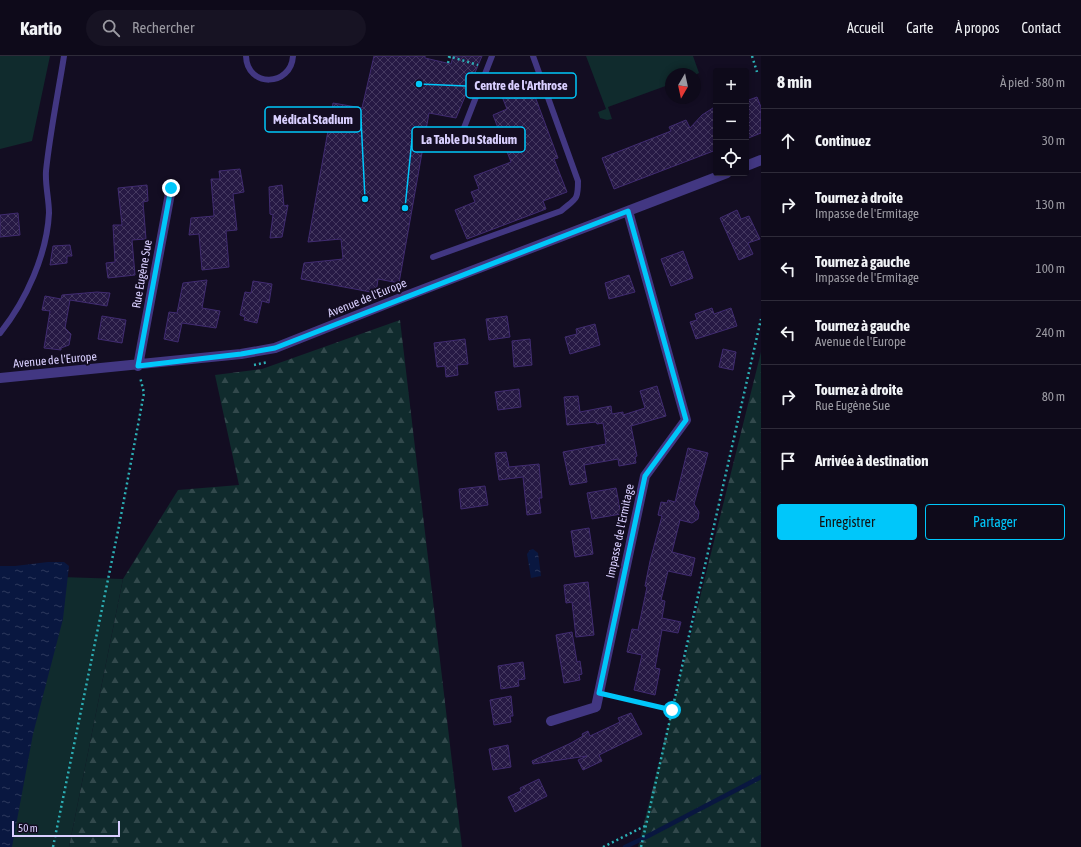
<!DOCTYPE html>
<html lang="fr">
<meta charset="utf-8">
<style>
body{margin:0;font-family:"Asap Condensed",sans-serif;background:#171323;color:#f1f3f6}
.controls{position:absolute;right:12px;top:12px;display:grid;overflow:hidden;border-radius:4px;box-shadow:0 2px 6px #0003}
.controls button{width:36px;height:36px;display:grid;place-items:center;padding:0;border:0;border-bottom:1px solid #2e2b39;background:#0e0a1a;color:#f1f3f6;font:20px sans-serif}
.compass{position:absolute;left:665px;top:12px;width:36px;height:36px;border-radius:50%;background:#0e0a1a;box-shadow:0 2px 6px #0003;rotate:189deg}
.scale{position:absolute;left:12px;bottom:10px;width:108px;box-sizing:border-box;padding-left:4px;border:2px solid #d9cfff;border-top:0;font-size:11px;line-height:14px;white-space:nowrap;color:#d9cfff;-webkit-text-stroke:3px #130d22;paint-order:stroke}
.stop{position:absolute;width:12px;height:12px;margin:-9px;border:3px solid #00c7fa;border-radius:50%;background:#fff}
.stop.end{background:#00c7fa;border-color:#fff;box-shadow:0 1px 4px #0008}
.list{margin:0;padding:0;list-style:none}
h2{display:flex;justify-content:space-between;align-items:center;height:52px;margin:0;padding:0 16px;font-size:17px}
h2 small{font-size:13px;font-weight:400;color:#9b9aa2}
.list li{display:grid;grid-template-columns:26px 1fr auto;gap:12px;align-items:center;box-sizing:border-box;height:64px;padding:0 16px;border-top:1px solid #2e2b39}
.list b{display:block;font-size:15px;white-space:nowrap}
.list p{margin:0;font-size:13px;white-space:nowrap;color:#9b9aa2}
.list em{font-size:13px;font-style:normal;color:#9b9aa2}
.actions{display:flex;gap:8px;padding:12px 16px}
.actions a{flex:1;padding:9px 0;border:1px solid #00c7fa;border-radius:4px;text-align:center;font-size:14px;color:#00c7fa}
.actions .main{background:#00c7fa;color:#111}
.icon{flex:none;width:22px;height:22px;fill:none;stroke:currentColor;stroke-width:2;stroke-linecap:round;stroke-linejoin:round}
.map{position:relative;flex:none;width:761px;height:791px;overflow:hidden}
header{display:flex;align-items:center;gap:24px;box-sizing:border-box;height:56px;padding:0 20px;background:#0e0a1a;border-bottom:1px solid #2e2b39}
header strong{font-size:19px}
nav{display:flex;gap:22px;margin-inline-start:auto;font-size:14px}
.search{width:280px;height:36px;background:#171323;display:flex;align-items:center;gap:10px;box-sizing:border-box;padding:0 14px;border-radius:22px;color:#9b9aa2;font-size:15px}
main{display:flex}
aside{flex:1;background:#0e0a1a}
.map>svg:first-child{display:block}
.grass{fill:#102b2d}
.forest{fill:url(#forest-firs)}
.water{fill:url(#water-ripples)}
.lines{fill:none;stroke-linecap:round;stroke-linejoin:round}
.stream{stroke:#091740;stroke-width:4.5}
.building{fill:url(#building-cross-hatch);stroke:#402b70}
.path{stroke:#2cb0b6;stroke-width:2.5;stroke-dasharray:2 3;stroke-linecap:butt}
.lane{stroke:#423782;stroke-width:6}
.street{stroke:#423782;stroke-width:10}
.route{stroke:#00c7fa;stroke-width:5}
.labels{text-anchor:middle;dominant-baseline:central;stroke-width:4;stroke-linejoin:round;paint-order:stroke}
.street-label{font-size:12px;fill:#d9cfff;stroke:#130d22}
.leader{fill:none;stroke:#00c7fa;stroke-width:1.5}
.callout-dot{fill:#00c7fa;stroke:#130d22;stroke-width:1.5}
.callout{fill:#130d22;stroke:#00c7fa;stroke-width:1.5}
.callout-label{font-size:13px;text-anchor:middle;font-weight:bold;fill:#d9cfff}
</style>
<header>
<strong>Kartio</strong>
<div class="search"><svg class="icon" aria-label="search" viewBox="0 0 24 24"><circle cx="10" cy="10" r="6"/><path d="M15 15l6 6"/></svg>Rechercher</div>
<nav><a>Accueil</a><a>Carte</a><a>À propos</a><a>Contact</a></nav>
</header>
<main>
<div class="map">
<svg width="761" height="791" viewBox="0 0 761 791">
<defs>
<pattern id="forest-firs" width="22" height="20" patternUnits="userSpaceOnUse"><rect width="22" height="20" fill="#102b2d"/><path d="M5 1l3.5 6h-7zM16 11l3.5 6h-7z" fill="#32494c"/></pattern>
<pattern id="water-ripples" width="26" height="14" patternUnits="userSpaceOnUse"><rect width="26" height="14" fill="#091740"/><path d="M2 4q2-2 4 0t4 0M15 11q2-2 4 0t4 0" fill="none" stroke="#2c385d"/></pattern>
<pattern id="building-cross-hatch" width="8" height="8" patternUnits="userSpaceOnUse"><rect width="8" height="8" fill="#261944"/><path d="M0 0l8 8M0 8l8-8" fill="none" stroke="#453960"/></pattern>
</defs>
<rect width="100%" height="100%" fill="#130d22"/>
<!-- grass -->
<path class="grass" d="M0,0H50L32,85L0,93Z
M586,0H693L699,17L695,19L671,18V28L608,51L612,63L607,64L600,62L598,56L606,53Z
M0,519L123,523L69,791H0Z"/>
<!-- forest -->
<path class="forest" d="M400,264L462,791H69L123,523L178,434L239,429L215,319L262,313Z
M761,296V791H638Z"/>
<!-- water -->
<path class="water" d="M533,493L538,497L541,520L531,522L527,498L530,494Z
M48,506H64L69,510L63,563L33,678L12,791H0V510H15Z"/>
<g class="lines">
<!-- stream -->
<path class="stream" d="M625,791L648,780L761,721"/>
</g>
<!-- building -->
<path class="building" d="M374,0H425V2L451,8L453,0H482L456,62L429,57L399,227L378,223L376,237L301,223L304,207L343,203L341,183L308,186L333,47L362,52Z
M530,27L558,102L554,103L567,136L543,145L546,153L467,183L455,154L475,146L471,136L479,133L474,120L511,106L493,59L507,53L501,38Z
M757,41L761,51V77L746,83V45Z
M716,50V94L614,133L602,102L671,75L669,71L686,64L690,72L702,59Z
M240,113L244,136L233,138L237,174L226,175L229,211L202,214L199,178L189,179L191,162L214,160L211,123H220L219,115Z
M147,129L148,145L143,146L146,183L132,184L135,219L108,222L106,207L115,206L113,169H122L118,132Z
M282,129L284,150L288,149L282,181L270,182L273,159L270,158L269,131Z
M737,154L741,163L749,160L760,183L748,187L753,198L739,204L720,162Z
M18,157L20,179L0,181V159Z
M70,189L72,200H67V207L50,209L53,190Z
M683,195L693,222L671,230L661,203Z
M629,219L635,236L609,243L605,227Z
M207,224L202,252L220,255L216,272L182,267L178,286L164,283L169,256L177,257L183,227Z
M253,225L272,228L269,247L262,245L257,267L244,264L245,261L240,259L245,236L251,237Z
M97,236L110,237L107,250L70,244L65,272L71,278L69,289L61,292V294L44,292L50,255L42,254L45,240L61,243L62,239Z
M712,252L714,258L731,252L737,270L696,283L690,266L697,264L695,258Z
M102,260L126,264L122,287L98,283Z
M507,260L510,281L489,284L486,263Z
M595,268L600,289L570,298L565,281L577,278L576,273Z
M465,283L468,308L457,309L458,319L446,321L445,310L437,311L434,287Z
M530,283L532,309L514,311L512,285Z
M723,293L736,296L733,314L719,311Z
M657,330L666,360L631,370L637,400L635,401L636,407L619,410L618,403L584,409L587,426L570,429L563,396L606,388L603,367L597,368L596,366L567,369L564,341L578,340L580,356L611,350L612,358L623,356V359L645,352L640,335Z
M519,333L521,351L498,354L495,336Z
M688,392L708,397L694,448L699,456L698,463L692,467L680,464L672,496L695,502L691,520L668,515L661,544L665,545L662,562L681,566L678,577L662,574L655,612L660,613L655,639L634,634L642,599L627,596L632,573L638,574L647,531L645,530L650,505L662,460L658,459L661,446L667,447L668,444L675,446Z
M506,396L509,411L539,408L542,442H539L541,457L527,459L523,421L499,424L495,397Z
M485,430L488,449L461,453L459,433Z
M616,432L621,458L592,463L587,437Z
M589,472L593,498L575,501L571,475Z
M588,526L594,579L576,581L572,546L566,547L564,529Z
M572,576L577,606L580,605L582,618L579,619L580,624L564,627L556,579Z
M523,606L525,623L518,624L519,630L501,633L498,610Z
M511,640L513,660H510L511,666L494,669L490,644Z
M631,657L642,678L599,699L602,705L583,714L578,704L587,700L533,708L532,705L571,687L583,680L582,678L588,675L590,680L620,666L618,662Z
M508,689L511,711L493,714L489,693Z
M539,723L547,740L515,756L508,741L521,735L520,732Z"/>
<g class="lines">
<!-- path -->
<path class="path" d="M448,0L478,9
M752,0L757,16
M448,7L450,0
M254,309L268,306
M609,639L672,654
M53,791L119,470L144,337L140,321
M603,791L645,770
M641,791L761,263"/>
<!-- lane -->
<path class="lane" d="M246,0C247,32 291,31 293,0
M432,77L460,82L492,0
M433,201L561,155C576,142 578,145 578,125L533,0
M0,277C26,245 47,198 49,157C49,143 45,129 46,115C50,76 58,38 64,0"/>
<!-- street -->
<path class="street" d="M746,110L761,104
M138,310L171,132
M0,322L241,298L275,292L401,242L727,117
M551,665L596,651L645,420L686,364L628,155"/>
</g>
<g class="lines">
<!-- route -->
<path class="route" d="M171,132L138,310L241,298L275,292L628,155L686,364L645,420L599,637L672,654"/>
</g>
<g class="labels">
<!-- street labels -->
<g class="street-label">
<text transform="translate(142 218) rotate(-80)">Rue Eugène Sue</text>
<text transform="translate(367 242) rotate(-22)">Avenue de l'Europe</text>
<text transform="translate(55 304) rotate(-5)">Avenue de l'Europe</text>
<text transform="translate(620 475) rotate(-78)">Impasse de l'Ermitage</text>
</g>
</g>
<!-- callouts -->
<path class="leader" d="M419 28L466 30M365 143L361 63M405 152L412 83"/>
<g class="callout-dot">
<circle cx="419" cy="28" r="4"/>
<circle cx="365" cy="143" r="4"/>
<circle cx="405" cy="152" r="4"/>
</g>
<g class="callout">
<rect x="466" y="17" width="110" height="25" rx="4"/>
<rect x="265" y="51" width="96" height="25" rx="4"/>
<rect x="412" y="71" width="113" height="25" rx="4"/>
</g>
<g class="callout-label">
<text x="521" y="34">Centre de l'Arthrose</text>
<text x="313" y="68">Médical Stadium</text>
<text x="469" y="88">La Table Du Stadium</text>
</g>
</svg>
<div class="controls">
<button>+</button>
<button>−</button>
<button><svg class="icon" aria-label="locate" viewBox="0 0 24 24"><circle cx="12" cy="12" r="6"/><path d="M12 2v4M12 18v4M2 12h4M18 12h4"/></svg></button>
</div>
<svg class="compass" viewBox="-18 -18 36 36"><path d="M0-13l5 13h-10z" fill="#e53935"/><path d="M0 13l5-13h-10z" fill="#9b9aa2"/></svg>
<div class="scale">50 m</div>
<div class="stop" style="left:672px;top:654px"></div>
<div class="stop end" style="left:171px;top:132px"></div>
</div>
<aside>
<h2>8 min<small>À pied · 580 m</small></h2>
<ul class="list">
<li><svg class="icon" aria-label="ahead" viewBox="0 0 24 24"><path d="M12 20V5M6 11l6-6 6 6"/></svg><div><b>Continuez</b></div><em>30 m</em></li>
<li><svg class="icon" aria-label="right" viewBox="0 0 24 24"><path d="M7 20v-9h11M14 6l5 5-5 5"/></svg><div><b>Tournez à droite</b><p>Impasse de l'Ermitage</p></div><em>130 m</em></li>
<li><svg class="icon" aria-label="left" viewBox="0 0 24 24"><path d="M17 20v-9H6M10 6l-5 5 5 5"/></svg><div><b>Tournez à gauche</b><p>Impasse de l'Ermitage</p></div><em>100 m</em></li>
<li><svg class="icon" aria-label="left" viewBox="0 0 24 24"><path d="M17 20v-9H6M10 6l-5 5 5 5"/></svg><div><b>Tournez à gauche</b><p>Avenue de l'Europe</p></div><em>240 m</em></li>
<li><svg class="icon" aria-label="right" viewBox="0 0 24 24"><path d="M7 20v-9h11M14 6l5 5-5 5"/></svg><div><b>Tournez à droite</b><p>Rue Eugène Sue</p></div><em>80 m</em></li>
<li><svg class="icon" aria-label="arrive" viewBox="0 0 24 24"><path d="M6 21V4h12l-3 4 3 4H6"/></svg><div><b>Arrivée à destination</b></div></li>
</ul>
<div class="actions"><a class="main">Enregistrer</a><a>Partager</a></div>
</aside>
</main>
